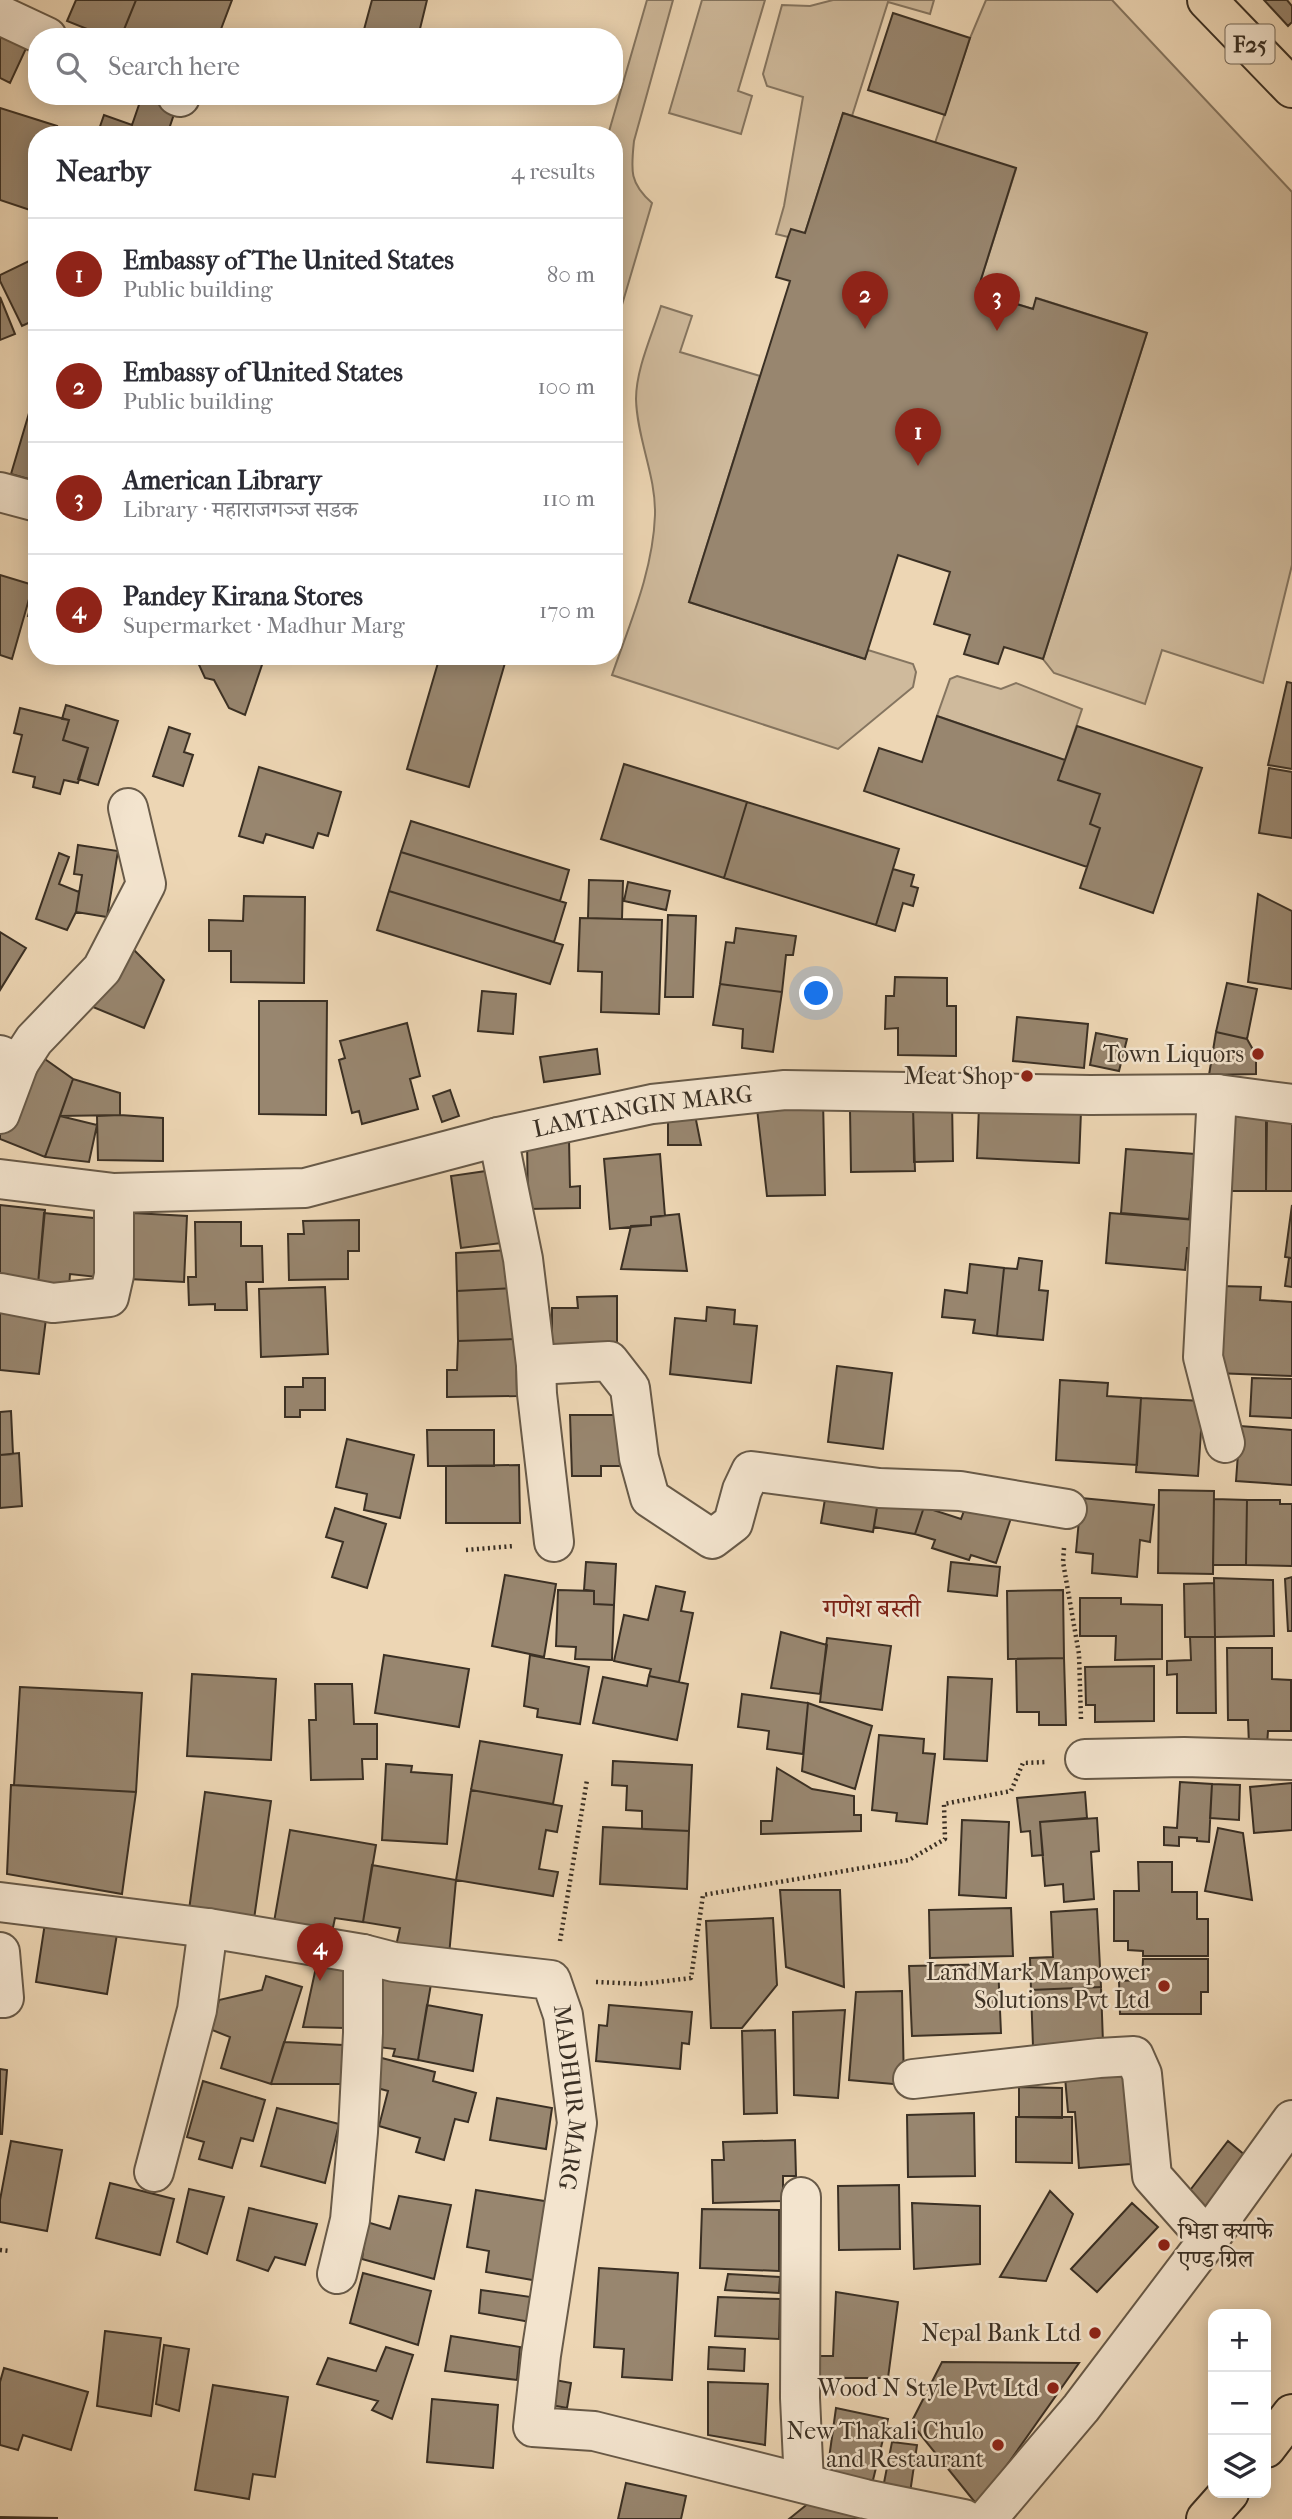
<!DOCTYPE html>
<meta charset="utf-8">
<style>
body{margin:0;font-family:"IM FELL French Canon","Noto Serif Devanagari",serif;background:#f7f7f7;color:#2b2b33}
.controls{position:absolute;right:21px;bottom:21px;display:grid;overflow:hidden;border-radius:14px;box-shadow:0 4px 18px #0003}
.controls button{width:63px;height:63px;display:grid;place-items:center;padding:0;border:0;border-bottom:2px solid #e1e1e2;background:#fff;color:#2b2b33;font:35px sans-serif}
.you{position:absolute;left:817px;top:994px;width:24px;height:24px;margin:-18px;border:5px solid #fff;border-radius:50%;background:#1a73e8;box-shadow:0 0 0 10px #1a73e833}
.badge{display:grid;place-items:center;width:46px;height:46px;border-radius:50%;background:#8f2418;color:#fff;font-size:23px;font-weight:700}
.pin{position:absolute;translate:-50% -58px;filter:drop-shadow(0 2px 4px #0008)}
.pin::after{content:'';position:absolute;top:37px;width:24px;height:21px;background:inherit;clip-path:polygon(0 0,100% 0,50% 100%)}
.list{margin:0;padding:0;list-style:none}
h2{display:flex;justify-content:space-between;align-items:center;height:91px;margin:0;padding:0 28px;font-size:30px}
h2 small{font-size:23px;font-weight:400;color:#7c7c81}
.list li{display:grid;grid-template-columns:46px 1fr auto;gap:21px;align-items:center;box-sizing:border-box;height:112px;padding:0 28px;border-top:2px solid #e1e1e2}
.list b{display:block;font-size:26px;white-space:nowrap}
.list p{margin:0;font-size:23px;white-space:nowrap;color:#7c7c81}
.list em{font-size:23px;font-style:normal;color:#7c7c81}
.icon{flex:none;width:38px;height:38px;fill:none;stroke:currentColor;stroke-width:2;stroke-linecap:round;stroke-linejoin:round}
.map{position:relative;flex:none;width:1292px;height:2519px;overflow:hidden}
.search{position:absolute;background:#fff;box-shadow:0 4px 18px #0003;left:28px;top:28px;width:595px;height:77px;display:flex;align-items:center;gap:18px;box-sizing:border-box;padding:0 24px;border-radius:28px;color:#7c7c81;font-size:26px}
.panel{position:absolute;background:#fff;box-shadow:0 4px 18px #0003;left:28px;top:126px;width:595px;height:539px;border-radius:28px}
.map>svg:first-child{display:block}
.green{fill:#cfba9c;stroke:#857560;stroke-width:2}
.building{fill:#98866f;stroke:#3b3024;stroke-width:2}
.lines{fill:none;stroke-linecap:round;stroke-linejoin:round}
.minor-casing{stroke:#685a48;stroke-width:42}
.major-casing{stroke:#3b3024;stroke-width:42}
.highway-casing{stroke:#3b3024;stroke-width:42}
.path{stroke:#3b3024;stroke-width:4.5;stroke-dasharray:2 3.5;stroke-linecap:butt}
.minor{stroke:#f3e4ce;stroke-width:38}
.major{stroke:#edd6b4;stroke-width:38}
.highway{stroke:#edd6b4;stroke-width:38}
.poi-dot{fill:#8f2418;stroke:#f3e4ce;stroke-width:2.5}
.labels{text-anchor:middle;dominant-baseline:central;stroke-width:5;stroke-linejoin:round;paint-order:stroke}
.shield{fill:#f3e4ce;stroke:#726657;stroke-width:2}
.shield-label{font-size:23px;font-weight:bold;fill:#3b3024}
.poi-label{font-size:24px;fill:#3b3024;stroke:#f3e4ce;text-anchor:end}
.street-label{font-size:24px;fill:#3b3024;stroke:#f3e4ce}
.neighbourhood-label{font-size:26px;fill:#7a1f14;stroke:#f3e4ce}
</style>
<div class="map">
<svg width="1292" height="2519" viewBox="0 0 1292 2519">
<rect width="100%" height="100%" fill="#edd6b4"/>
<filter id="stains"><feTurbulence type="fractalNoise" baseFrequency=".00286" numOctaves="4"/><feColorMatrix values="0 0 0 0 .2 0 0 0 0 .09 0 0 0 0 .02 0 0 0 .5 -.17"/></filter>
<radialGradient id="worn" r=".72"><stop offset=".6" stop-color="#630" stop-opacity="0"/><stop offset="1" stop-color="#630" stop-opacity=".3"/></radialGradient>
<!-- green -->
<path class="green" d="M647,0H673L634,141C631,170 629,183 652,203L614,332V135H608Z
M702,0H765L738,91L752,96L741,134L669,113Z
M833,0H934L930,14L888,2L852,116L843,113L805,233L788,237L776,234L784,206L803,97L767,86L763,74L782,5L810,6Z
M986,0H1112L1292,192V565L1263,683L1162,650L1145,704L1054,673L1043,659L1147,333L1037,298L1033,309L977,292L1016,169L935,143L970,38Z
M661,306L692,316L680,352L760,376L689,602L865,659L868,650L913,664L916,672L913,687L838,749L612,675C630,623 653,571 655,515C656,475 637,439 636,399C636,369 652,335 661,306Z
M614,461C626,498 623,522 614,559Z
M957,676L1001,689L1016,683L1082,709L1065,760L937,716L950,679Z"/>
<!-- building -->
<path class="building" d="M76,0H136L121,37H107L67,21Z
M136,0H232L218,37H121Z
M372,0H427L418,37H362Z
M1264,0H1287L1292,6V22L1288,26Z
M893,13L970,38L945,115L868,90Z
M0,28L29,42L10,83L0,78Z
M142,96L176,108L167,135H97L104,115L132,125Z
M0,108L57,126L54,135H37V190L30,210L0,200Z
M843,113L1016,168L977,292L1033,309L1036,298L1147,333L1043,659L1004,647L998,664L964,654L970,635L934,624L950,572L898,555L865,659L689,602L790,281L776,277L788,237L791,229L805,233Z
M29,261L37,277V319L22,326L0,281V275Z
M0,297L15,334L0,340Z
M37,386V463L32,480L11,474Z
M0,575L33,585L12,659L0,655Z
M37,584V619L28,616Z
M195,656H265L245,715L229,708L214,680L205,678Z
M440,656H507L469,787L407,769Z
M1287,682L1292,683V769L1268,765Z
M66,705L118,721L98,785L78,779L88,748L63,740L69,720L62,719Z
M20,708L69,720L63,740L88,748L78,783L64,780L60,794L33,787L35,777L13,772L22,735L14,733Z
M937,716L1065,760L1058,780L1100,794L1090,824L1100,828L1087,867L864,791L879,748L922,762Z
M1077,726L1202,768L1153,913L1080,888L1100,828L1090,824L1100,794L1058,780Z
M169,727L190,734L184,752L193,755L183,786L153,776Z
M624,764L747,802L724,878L601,839Z
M259,767L341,792L328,836L318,833L313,848L266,834L263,843L239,836Z
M1269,768L1292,772V838L1259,833Z
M747,802L899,849L876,925L724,878Z
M411,821L569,870L560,901L401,852Z
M78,845L118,851L107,917L76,912L82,875L74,874Z
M401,852L566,903L554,942L389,891Z
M59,853L69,857L59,884L79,892L76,912L67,930L36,919Z
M893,869L914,875L911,886L918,888L913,906L903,903L895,931L876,925Z
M589,880L623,881L622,919L588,918Z
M628,882L670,891L666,910L624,901Z
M389,891L563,945L550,984L377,930Z
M1258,894L1292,911V989L1248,982Z
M244,896L305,897L304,983L231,982V951H209V920L243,921Z
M668,915L696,916L693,997H665Z
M580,918L662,920L659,1014L601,1012L602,972L578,971Z
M736,928L796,936L793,955H786L782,992L720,984L726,942L734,943Z
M0,932L26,948L0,990Z
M129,945L164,980L144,1028L93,1007Z
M895,977L947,978V1006H956V1056L898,1055V1028L885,1029L886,996H894Z
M1227,983L1257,989L1247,1039L1216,1032Z
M720,984L782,992L773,1052L742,1048L743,1029L713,1025Z
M482,991L516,994L513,1034L478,1031Z
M259,1001H327L326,1115L259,1114Z
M1017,1017L1088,1024L1084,1068L1013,1061Z
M407,1023L420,1076L410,1079L418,1109L362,1124L359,1111L352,1113L339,1060L345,1058L340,1041Z
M1216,1032L1247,1039L1256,1055V1074L1209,1075Z
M1096,1033L1127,1039L1119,1071L1090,1065Z
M597,1049L600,1074L544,1082L540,1057Z
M42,1057L73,1079L45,1157L0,1139V1134Z
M73,1079L120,1093V1115L60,1116Z
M450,1090L459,1116L442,1122L433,1096Z
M823,1099L825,1195L767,1196L756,1100Z
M952,1100L953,1161L914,1162L913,1101Z
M979,1106L1081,1111L1079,1163L977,1158Z
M913,1108L915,1171L851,1172L850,1110Z
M694,1110L701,1145H668V1114Z
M1226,1113L1266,1114V1191H1223Z
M120,1115L163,1118V1161L98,1160L97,1116Z
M60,1116L97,1125L89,1162L45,1157Z
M1267,1118H1292V1191H1266Z
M527,1139H569L570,1187L580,1186V1208L528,1209Z
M1126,1149L1195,1154L1189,1219L1121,1213Z
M660,1154L665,1216L651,1217V1225L610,1229L604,1159Z
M500,1169L510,1242L461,1248L451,1176Z
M0,1205L45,1210L38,1284L0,1280Z
M1292,1205V1258L1285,1257Z
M44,1213L103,1219L97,1277L70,1274L69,1287L38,1284Z
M133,1213L187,1216L184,1282L129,1279Z
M1110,1213L1196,1220L1193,1248H1187L1185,1270L1106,1263Z
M679,1214L687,1271L621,1269L631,1226L651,1225V1217Z
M359,1220V1251H348V1279L289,1280L288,1234H304L303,1221Z
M195,1222H241V1246H262L263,1282H246L247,1310H215V1304L189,1305L188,1277H196Z
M511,1250L514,1288L457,1291L456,1253Z
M1019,1258L1042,1261L1039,1290L1048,1291L1043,1340L997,1336L1004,1268L1017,1269Z
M1289,1258H1292V1287L1285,1286Z
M970,1264L1004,1268L997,1336L973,1333L975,1320L942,1317L945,1290L967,1293Z
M1219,1286L1261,1287L1260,1300L1292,1302V1376L1215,1373Z
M325,1287L328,1354L261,1357L259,1289Z
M514,1288L516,1339L458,1341L457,1291Z
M617,1296V1359L552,1345V1308H578L577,1297Z
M707,1307L735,1310L734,1324L757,1326L751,1383L670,1374L675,1318L706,1321Z
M0,1310L47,1311L39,1374L0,1370Z
M516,1339L517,1396L447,1397V1370H457L458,1341Z
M837,1366L892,1373L883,1449L828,1442Z
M303,1378H325V1410H300V1417H285V1387H303Z
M1252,1378L1292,1379V1418L1250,1416Z
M1060,1380L1108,1383L1107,1396L1141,1398L1137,1465L1056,1460Z
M1141,1398L1203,1401L1198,1476L1136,1472Z
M11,1411L13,1454L0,1455V1412Z
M570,1415H621L631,1466H601V1476H572Z
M1240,1426L1292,1430V1485L1236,1481Z
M427,1430H494V1466H428Z
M347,1439L414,1455L400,1518L364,1510L367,1494L336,1487Z
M19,1453L22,1506L0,1508V1455Z
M519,1465L520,1523H446V1466Z
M827,1487L879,1495L873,1532L821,1523Z
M1159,1490L1214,1491L1213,1574L1158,1573Z
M879,1495L924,1507L915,1534L874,1527Z
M1081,1498L1154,1505L1150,1542L1140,1540L1137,1577L1092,1573L1093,1554L1076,1552Z
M1214,1499L1247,1500L1246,1565H1213Z
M968,1500L1012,1515L996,1563L971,1555L969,1560L932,1548L935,1540L915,1534L924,1507L961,1519Z
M1247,1500H1280V1504H1292V1566L1246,1565Z
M335,1508L386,1524L367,1588L332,1577L343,1542L326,1537Z
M586,1562L616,1564L614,1605L594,1604V1591L584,1590Z
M951,1562L1000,1567L997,1596L948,1591Z
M505,1575L556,1584L544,1657L492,1646Z
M1292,1577V1631H1288L1285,1579Z
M1214,1578L1273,1580L1274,1636L1215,1637Z
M1214,1583L1215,1637H1185L1184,1584Z
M656,1586L685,1592L681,1611L693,1613L679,1682L649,1676L651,1669L614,1661L624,1615L648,1620Z
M558,1590L594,1591V1604L614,1605L612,1660L575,1659L576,1647L556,1646Z
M1063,1590L1064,1658L1008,1659L1007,1591Z
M1080,1598H1121V1604L1162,1605V1659L1115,1660L1116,1636H1080Z
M781,1632L827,1645L820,1694L771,1688Z
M1190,1637H1215L1216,1713H1177V1674L1167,1675V1661L1191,1660Z
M827,1638L891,1646L882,1710L820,1702Z
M1227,1648H1272V1679L1291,1680V1731H1268L1267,1745H1249L1248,1720H1228Z
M384,1655L469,1669L459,1727L375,1713Z
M530,1655L589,1667L580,1724L537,1717L538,1709L524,1706Z
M1064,1658L1066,1725H1039V1712H1017L1016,1659Z
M1154,1666V1721L1095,1722V1705H1086L1085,1667Z
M192,1674L276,1679L271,1760L187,1756Z
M649,1676L688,1684L677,1740L593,1723L603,1677L647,1686Z
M948,1677L992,1679L987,1761L944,1759Z
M315,1684H352L354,1724H377V1759H362L363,1779L311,1780L309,1720H316Z
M20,1687L142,1693L136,1792L14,1785Z
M742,1694L808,1703L803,1754L767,1749L769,1731L738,1727Z
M808,1703L872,1726L855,1789L802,1771Z
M879,1735L924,1739L923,1753L935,1754L927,1824L896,1821L897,1813L872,1810Z
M480,1741L562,1755L553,1804L471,1790Z
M613,1761L692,1765L689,1831L642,1829V1811L626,1810L627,1786L612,1785Z
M386,1764L412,1766L411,1772L452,1775L447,1844L382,1840Z
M777,1768L812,1789L854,1796V1815H861V1831L761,1834V1821H772Z
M1180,1782L1212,1784L1209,1842L1197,1841V1838L1179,1837V1846L1164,1845V1827L1177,1828Z
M1292,1783V1830L1254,1833L1250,1787Z
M1212,1784L1240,1785L1239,1820L1210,1818Z
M11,1785L136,1792L122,1894L7,1874Z
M471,1790L562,1806L557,1832L546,1830L539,1869L558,1872L553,1896L456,1880Z
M205,1792L271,1801L254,1919L189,1910Z
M1085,1792L1087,1818L1040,1822L1043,1855L1032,1856L1030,1831L1021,1832L1017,1798Z
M1097,1818L1099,1851L1091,1852L1094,1899L1064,1902L1063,1884L1045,1886L1040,1822Z
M962,1820L1009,1822L1006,1898L959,1895Z
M603,1827L689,1831L687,1889L600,1884Z
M1218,1828L1243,1833L1252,1900L1205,1891Z
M290,1830L376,1845L363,1922L335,1918L332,1932L274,1922Z
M1138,1862H1172V1892H1197V1919H1208V1956H1143V1951L1128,1950V1941H1114V1891H1139Z
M372,1865L456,1880L449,1955L396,1946L400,1928L363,1922Z
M780,1890H840L844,1987L786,1967Z
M1011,1908L1013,1956L930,1958L929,1910Z
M1097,1909L1101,1987L1031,1990L1030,1958L1053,1957L1051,1912Z
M773,1918L777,1985L742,2028H711L706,1921Z
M45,1923L117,1934L107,1994L36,1982Z
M318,1958L343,1959L345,2028L303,2027Z
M1143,1959H1208V1992H1201V2014H1120L1119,1981L1142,1980Z
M998,1964L1001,2033L912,2036L909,1966Z
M266,1976L302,1987L271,2084L221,2068L230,2037L212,2030L219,2000L262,1990Z
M378,1978L431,1984L418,2060L393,2056L395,2049L370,2046Z
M1101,1987L1103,2043L1033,2047L1031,1990Z
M902,1991L904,2085L849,2080L856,1992Z
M427,2005L482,2015L473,2071L418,2060Z
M609,2005L692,2012L689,2044L682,2043L680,2069L596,2061L599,2025L607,2026Z
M845,2010L838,2098L794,2095L793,2012Z
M775,2030L777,2113L744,2114L742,2031Z
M284,2042L343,2045L341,2084H271Z
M378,2057L435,2072L433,2081L476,2093L468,2122L455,2119L444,2160L416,2152L420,2138L379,2126L388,2091L370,2086Z
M0,2069L7,2070L2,2134H0Z
M1124,2073L1131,2164L1079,2168L1075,2112H1068L1065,2077Z
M203,2081L265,2100L253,2141L241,2138L232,2168L199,2159L204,2142L187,2137Z
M1019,2087L1062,2088V2118L1019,2117Z
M497,2098L552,2108L546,2149L490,2140Z
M277,2108L339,2124L325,2183L261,2166Z
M974,2113L975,2176L908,2177L907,2115Z
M1016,2117H1072V2163L1016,2162Z
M795,2140L796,2176H783V2201L713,2203L712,2160H724L723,2142Z
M11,2141L62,2150L47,2231L0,2222V2200Z
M1228,2141L1252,2161L1205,2221L1181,2202Z
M110,2183L174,2199L160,2255L96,2238Z
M899,2185L900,2249L839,2250L838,2186Z
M189,2189L224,2197L207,2254L177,2242Z
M476,2190L557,2203L544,2282L486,2272L489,2251L467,2247Z
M1050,2191L1073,2214L1046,2281L1000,2277Z
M399,2196L451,2205L434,2279L362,2259L367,2222L390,2229Z
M912,2203L980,2206V2264L914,2269Z
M1132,2203L1158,2227L1097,2292L1071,2269Z
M249,2208L317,2224L305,2265L275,2257L268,2271L237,2260Z
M702,2209L779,2210V2271L700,2268Z
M599,2268L678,2273L672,2380L622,2377L624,2349L594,2347Z
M363,2273L431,2291L418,2345L350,2323Z
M728,2274L780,2277L779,2293L725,2290Z
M481,2290L538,2298L536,2323L479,2313Z
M836,2292L898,2302L888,2378H805V2356H833Z
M718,2297L780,2299L779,2339L715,2336Z
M105,2331L161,2338L151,2416L97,2406Z
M451,2336L520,2347L517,2380L445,2371Z
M164,2345L189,2349L179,2411L156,2404Z
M386,2347L413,2355L392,2419L372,2410L378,2401L317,2384L328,2358L376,2371Z
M709,2347L745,2349L744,2371L708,2369Z
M942,2362L1079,2363L978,2506L911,2423Z
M4,2368L88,2392L71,2450L23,2435L18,2450L0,2445V2382Z
M550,2379L571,2383L567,2408L546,2404Z
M708,2382L768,2384L765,2445L708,2435Z
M213,2385L288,2397L275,2477L253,2474L249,2499L195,2490Z
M432,2399L498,2405L493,2468L427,2462Z
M836,2408L888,2419L872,2484L827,2473Z
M892,2442L917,2445L909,2500L881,2498Z
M626,2483L686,2496L681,2519H618Z
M810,2502L871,2519H789Z
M0,2517L58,2518L0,2519Z"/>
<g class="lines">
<defs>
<g id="minor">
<path d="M0,15L47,37"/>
<path d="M177,96L180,97"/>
<path d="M0,492L37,502"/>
<path d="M0,1055L19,1063L0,1114"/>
<path d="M19,1063L34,1040L102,969L146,884L128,808"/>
<path d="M1217,1094L1203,1357L1225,1443"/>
<path d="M498,1137L523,1259L536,1365L537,1394L554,1542"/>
<path id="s1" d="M0,1179L114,1193L305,1188L498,1137L652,1104L785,1090L1090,1095L1217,1094L1292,1104"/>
<path d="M0,1293L53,1303L109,1297L114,1275V1193"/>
<path d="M536,1365L609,1361L630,1388L639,1458L650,1498L712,1539L733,1523L742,1490L751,1471L879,1488L960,1491L1067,1509"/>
<path d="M1085,1759L1184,1757L1292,1760"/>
<path id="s2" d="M0,1902L208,1928L363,1954L394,1962L551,1980L563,2015L577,2123L541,2355L533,2427L594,2431L865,2499L964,2519"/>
<path d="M0,1952L4,1998H0"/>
<path d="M913,2079L1099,2058L1134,2056L1142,2074L1152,2176L1207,2238L1292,2120"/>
<path d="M154,2172L197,2010L208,1928"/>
<path d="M801,2197L800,2398L804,2483"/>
<path d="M337,2274L350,2220L358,2132L363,2033V1954"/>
<path d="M987,2519L1081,2408L1224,2219"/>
</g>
<path id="major" d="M1207,0L1292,88"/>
<path id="highway" d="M1266,2448L1292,2414
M1206,2519L1229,2493"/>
</defs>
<!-- minor casing -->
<use href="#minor" class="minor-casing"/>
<!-- major casing -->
<use href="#major" class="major-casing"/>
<!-- highway casing -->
<use href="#highway" class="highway-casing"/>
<!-- path -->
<path class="path" d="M1064,1548L1063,1562L1079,1654L1081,1720
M466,1550L514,1546
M560,1941L587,1780
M596,1982L642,1984L691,1978L703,1895L909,1860L945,1839L944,1804L1011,1791L1023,1763L1046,1762
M0,2250L9,2251"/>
<!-- minor -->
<use href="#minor" class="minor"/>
<!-- major -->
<use href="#major" class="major"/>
<!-- highway -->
<use href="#highway" class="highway"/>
</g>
<!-- markers -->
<g class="poi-dot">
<circle cx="1258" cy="1054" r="7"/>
<circle cx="1027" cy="1076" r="7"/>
<circle cx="1164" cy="1986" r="7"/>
<circle cx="1164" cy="2245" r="7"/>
<circle cx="1095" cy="2333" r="7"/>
<circle cx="1053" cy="2388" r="7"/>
<circle cx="998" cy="2445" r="7"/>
</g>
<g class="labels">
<!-- shield labels -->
<rect class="shield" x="1225.5" y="24.5" width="49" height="39" rx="5"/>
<g class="shield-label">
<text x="1250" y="44">F25</text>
</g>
<!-- poi labels -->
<g class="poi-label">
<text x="1244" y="1054">Town Liquors</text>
<text x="1013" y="1076">Meat Shop</text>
<text x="1150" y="1972">LandMark Manpower<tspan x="1150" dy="28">Solutions Pvt Ltd</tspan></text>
<text x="1178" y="2231" text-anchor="start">भिडा क्याफे<tspan x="1178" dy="28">एण्ड ग्रिल</tspan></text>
<text x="1081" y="2333">Nepal Bank Ltd</text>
<text x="1039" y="2388">Wood N Style Pvt Ltd</text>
<text x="984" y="2431">New Thakali Chulo<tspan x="984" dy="28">and Restaurant</tspan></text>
</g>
<!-- street labels -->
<g class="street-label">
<text stroke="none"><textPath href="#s1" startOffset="653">LAMTANGIN MARG</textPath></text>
<text stroke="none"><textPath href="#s2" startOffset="677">MADHUR MARG</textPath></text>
</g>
<!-- neighbourhood labels -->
<g class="neighbourhood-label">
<text x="872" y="1608">गणेश बस्ती</text>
</g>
</g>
<rect width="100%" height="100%" filter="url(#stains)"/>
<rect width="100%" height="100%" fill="url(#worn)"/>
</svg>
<div class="controls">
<button>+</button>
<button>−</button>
<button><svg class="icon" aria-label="layers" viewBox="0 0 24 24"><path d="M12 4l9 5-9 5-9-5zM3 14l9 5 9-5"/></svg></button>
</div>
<div class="you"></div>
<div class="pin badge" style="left:918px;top:466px">1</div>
<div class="pin badge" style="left:865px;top:329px">2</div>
<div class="pin badge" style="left:997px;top:331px">3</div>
<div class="pin badge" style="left:320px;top:1981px">4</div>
<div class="search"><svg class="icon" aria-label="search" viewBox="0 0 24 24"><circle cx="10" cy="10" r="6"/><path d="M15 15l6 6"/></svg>Search here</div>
<section class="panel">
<h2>Nearby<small>4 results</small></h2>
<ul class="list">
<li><span class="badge">1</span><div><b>Embassy of The United States</b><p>Public building</p></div><em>80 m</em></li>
<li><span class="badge">2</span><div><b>Embassy of United States</b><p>Public building</p></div><em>100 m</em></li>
<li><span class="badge">3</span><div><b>American Library</b><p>Library · महाराजगञ्ज सडक</p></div><em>110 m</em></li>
<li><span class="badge">4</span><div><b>Pandey Kirana Stores</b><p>Supermarket · Madhur Marg</p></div><em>170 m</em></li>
</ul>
</section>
</div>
